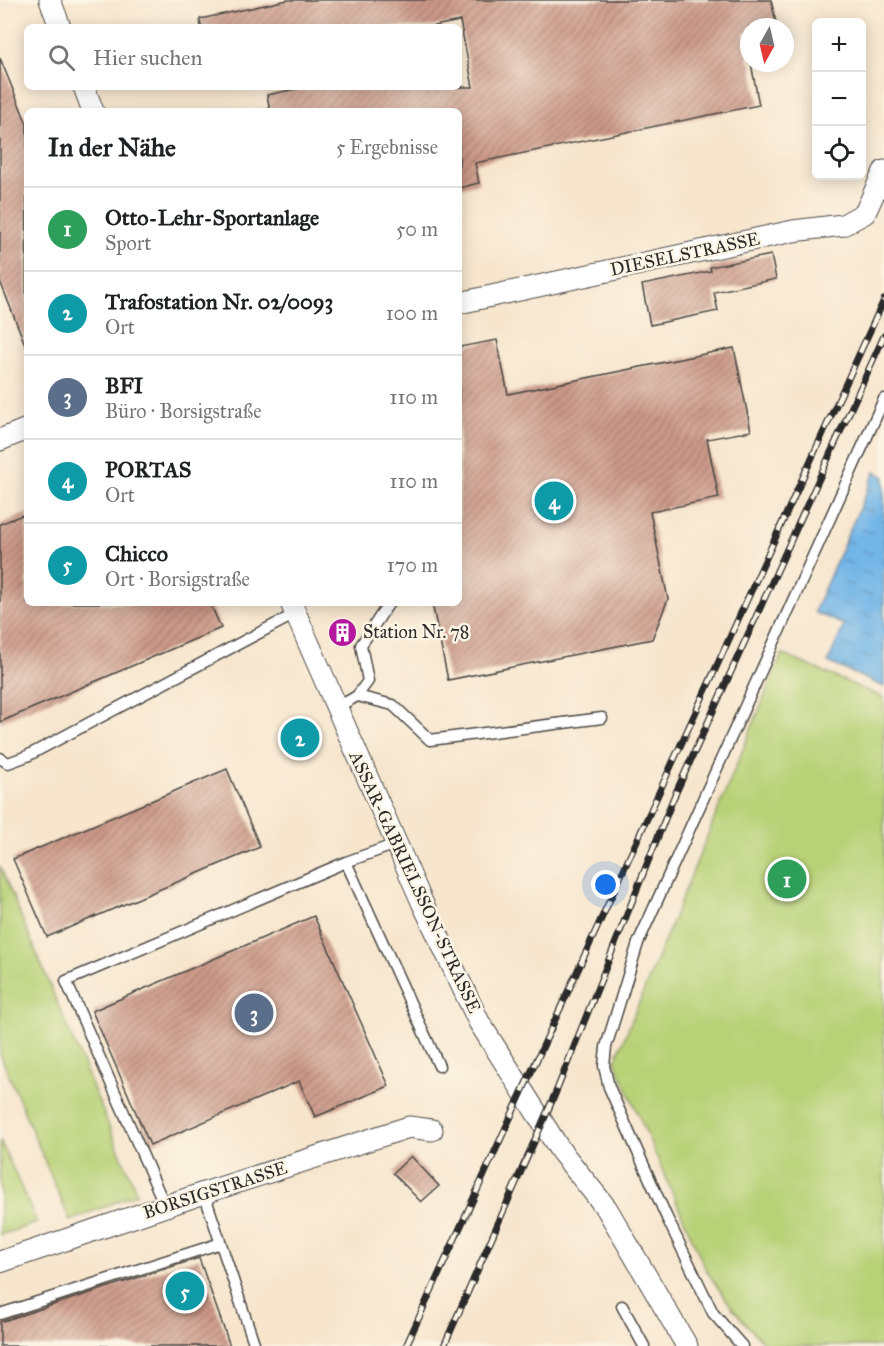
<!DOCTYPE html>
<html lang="de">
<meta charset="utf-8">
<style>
body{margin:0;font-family:"IM FELL Great Primer",serif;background:#f2f2f2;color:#202124}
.controls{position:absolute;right:18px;top:18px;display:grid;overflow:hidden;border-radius:9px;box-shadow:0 3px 15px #0003}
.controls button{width:54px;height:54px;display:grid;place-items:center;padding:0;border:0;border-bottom:2px solid #e0e0e0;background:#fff;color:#202124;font:30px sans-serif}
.compass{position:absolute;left:740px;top:18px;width:54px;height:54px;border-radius:50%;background:#fff;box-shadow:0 3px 15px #0003;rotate:188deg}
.you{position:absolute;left:606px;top:885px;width:21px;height:21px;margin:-15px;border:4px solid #fff;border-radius:50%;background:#1a73e8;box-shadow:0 0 0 9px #1a73e833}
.badge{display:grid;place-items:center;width:39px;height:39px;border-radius:50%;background:#b5179e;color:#fff;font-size:20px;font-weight:700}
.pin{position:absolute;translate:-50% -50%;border:3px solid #fff;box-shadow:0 2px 6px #0006}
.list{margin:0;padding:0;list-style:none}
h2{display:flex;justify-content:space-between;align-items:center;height:78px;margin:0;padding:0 24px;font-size:26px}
h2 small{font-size:20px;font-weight:400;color:#757577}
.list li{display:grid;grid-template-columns:39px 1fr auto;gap:18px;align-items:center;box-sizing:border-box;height:84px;padding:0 24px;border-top:2px solid #e0e0e0}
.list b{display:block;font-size:22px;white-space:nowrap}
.list p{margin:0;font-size:20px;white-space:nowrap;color:#757577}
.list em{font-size:20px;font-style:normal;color:#757577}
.icon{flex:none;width:33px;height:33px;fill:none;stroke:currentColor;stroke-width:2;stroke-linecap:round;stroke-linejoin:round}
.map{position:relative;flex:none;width:884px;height:1346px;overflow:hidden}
.search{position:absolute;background:#fff;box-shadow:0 3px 15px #0003;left:24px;top:24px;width:438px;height:66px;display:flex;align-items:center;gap:15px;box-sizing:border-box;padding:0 21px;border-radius:9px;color:#757577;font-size:22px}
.panel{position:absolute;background:#fff;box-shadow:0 3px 15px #0003;left:24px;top:108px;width:438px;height:498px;border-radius:9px}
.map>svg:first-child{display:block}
.grass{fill:#b8d177;stroke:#727e51;stroke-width:1.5}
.water{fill:url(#water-ripples);stroke:#4e7089;stroke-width:1.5}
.building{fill:url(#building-hatch)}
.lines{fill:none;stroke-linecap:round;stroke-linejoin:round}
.lane-casing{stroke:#4a4743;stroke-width:13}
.street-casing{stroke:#4a4743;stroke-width:23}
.lane{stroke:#fff;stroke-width:10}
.street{stroke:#fff;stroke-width:21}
.rail-casing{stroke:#2b2b2b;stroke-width:7}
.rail{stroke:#fcf5e5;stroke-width:4.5;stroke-dasharray:14;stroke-linecap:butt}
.labels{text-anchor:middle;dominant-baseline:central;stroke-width:5;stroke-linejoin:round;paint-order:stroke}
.street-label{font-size:18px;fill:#2b2b2b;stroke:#fcf5e5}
.poi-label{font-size:18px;fill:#2b2b2b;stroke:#fcf5e5;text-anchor:start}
</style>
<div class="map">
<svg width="884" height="1346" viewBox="0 0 884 1346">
<defs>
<pattern id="water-ripples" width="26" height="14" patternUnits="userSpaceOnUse" patternTransform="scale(1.5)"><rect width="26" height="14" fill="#72b5e7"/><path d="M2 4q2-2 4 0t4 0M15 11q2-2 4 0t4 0" fill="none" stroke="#5e93bb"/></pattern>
<pattern id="building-hatch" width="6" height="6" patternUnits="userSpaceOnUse" patternTransform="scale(1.5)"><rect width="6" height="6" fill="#c98"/><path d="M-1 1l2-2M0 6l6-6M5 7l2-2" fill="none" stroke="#a67d6f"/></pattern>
</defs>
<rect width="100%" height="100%" fill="#fcf5e5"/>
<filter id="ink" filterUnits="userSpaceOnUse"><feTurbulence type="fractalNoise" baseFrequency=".0167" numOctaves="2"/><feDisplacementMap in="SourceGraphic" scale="12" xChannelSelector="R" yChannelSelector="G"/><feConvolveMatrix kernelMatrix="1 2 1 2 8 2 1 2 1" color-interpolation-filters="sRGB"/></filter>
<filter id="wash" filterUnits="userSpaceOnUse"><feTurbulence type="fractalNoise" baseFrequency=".008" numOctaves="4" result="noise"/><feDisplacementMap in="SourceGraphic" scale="24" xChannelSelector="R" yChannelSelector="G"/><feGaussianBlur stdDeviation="1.35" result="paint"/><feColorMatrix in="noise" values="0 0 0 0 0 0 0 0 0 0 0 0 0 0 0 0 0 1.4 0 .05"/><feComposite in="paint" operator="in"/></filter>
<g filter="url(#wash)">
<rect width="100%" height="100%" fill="#f7e5cd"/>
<!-- grass -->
<path class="grass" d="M782,654L884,698V1346H767C742,1322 723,1297 705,1268L615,1061Z
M0,866L137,1193L70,1221L0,1054Z
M0,1140L37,1223L0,1235Z"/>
<!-- water -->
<path class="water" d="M875,472L884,476V687L828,662L844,625L814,612Z"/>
<g id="blocks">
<!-- building -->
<path class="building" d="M288,0H771L777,27H749V32L744,33L749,63H751L759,105L475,163L479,183L459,188V111H270L267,95L305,87H473L460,21L429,27H201L200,19Z
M0,58L27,124L26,347L0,281Z
M771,255L776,279L714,292L718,311L650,325L642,285L711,271L710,267Z
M497,340L508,394L734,348L751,431L707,439L719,498L650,512L668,599L652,639L448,680L432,603H459V347Z
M27,513V603H210L221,628L0,722V524Z
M227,769L260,847L47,937L13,859Z
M314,916L389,1086L315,1117L299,1081L150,1145L92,1011Z
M411,1156L439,1186L421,1202L393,1173Z
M199,1258L230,1346H0V1322Z"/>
</g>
</g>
<g filter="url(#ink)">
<use href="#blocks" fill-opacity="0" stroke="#4a4743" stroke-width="1.5"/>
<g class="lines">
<defs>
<path id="lane" d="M357,696L368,681L361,645L389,603
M336,708L357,696L393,705L430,740L602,718
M0,758L8,763L27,756L295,614
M396,844L346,862L439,1066
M204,1193L255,1346
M165,1206L66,981L346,862
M622,1306L644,1346
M0,1314L221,1243
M742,1346L713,1313L667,1218L609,1087L604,1066L606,1047L638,943L884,399"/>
<path id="street" d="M50,0L60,27
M84,87L93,111
M459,303L793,231L843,225L865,213L884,171
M0,440L27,429
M291,603L422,902L479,1022L560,1150L607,1209L687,1346
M0,1262L204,1193L409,1127L432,1130"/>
</defs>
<!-- lane casing -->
<use href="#lane" class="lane-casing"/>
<!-- street casing -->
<use href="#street" class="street-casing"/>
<!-- lane -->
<use href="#lane" class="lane"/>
<!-- street -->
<use href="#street" class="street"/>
<defs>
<path id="rail" d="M406,1346L884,300
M444,1346L556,1092L673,799L884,336"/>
</defs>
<!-- rail casing -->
<use href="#rail" class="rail-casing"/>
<!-- rail -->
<use href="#rail" class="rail"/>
</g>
</g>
<!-- icons -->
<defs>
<symbol id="building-disc" viewBox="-11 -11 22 22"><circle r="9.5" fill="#b5179e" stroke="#fcf5e5"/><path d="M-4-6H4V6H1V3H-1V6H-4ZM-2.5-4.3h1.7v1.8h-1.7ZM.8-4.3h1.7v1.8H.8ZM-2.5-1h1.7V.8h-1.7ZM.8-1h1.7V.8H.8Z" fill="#fff"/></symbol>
</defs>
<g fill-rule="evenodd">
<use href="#building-disc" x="326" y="616" width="33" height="33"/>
</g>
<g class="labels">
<!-- street labels -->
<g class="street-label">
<text transform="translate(685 254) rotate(-12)">DIESELSTRASSE</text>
<text transform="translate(415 882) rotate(65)">ASSAR-GABRIELSSON-STRASSE</text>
<text transform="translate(215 1190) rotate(-18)">BORSIGSTRASSE</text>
</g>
<!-- poi labels -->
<g class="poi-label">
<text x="363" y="632">Station Nr. 78</text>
</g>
</g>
</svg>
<div class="controls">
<button>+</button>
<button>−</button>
<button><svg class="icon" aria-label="locate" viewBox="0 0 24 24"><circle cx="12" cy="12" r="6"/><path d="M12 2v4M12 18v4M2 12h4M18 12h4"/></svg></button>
</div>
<svg class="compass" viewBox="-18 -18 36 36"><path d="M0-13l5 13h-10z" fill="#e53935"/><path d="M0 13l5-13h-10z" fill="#757577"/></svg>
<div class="you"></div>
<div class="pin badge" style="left:787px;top:879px;background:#2e9e5b">1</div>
<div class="pin badge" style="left:300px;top:738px;background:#0f9aa8">2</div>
<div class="pin badge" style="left:254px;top:1013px;background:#5c6f8a">3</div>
<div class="pin badge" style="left:554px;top:501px;background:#0f9aa8">4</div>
<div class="pin badge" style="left:185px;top:1291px;background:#0f9aa8">5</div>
<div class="search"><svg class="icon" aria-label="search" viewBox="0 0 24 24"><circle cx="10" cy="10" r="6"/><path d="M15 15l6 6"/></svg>Hier suchen</div>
<section class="panel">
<h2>In der Nähe<small>5 Ergebnisse</small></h2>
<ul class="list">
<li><span class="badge" style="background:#2e9e5b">1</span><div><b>Otto-Lehr-Sportanlage</b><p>Sport</p></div><em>50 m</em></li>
<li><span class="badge" style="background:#0f9aa8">2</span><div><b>Trafostation Nr. 02/0093</b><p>Ort</p></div><em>100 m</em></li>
<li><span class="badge" style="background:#5c6f8a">3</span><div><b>BFI</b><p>Büro · Borsigstraße</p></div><em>110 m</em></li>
<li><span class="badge" style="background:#0f9aa8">4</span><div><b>PORTAS</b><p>Ort</p></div><em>110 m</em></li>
<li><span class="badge" style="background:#0f9aa8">5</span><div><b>Chicco</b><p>Ort · Borsigstraße</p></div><em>170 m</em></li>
</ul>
</section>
</div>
